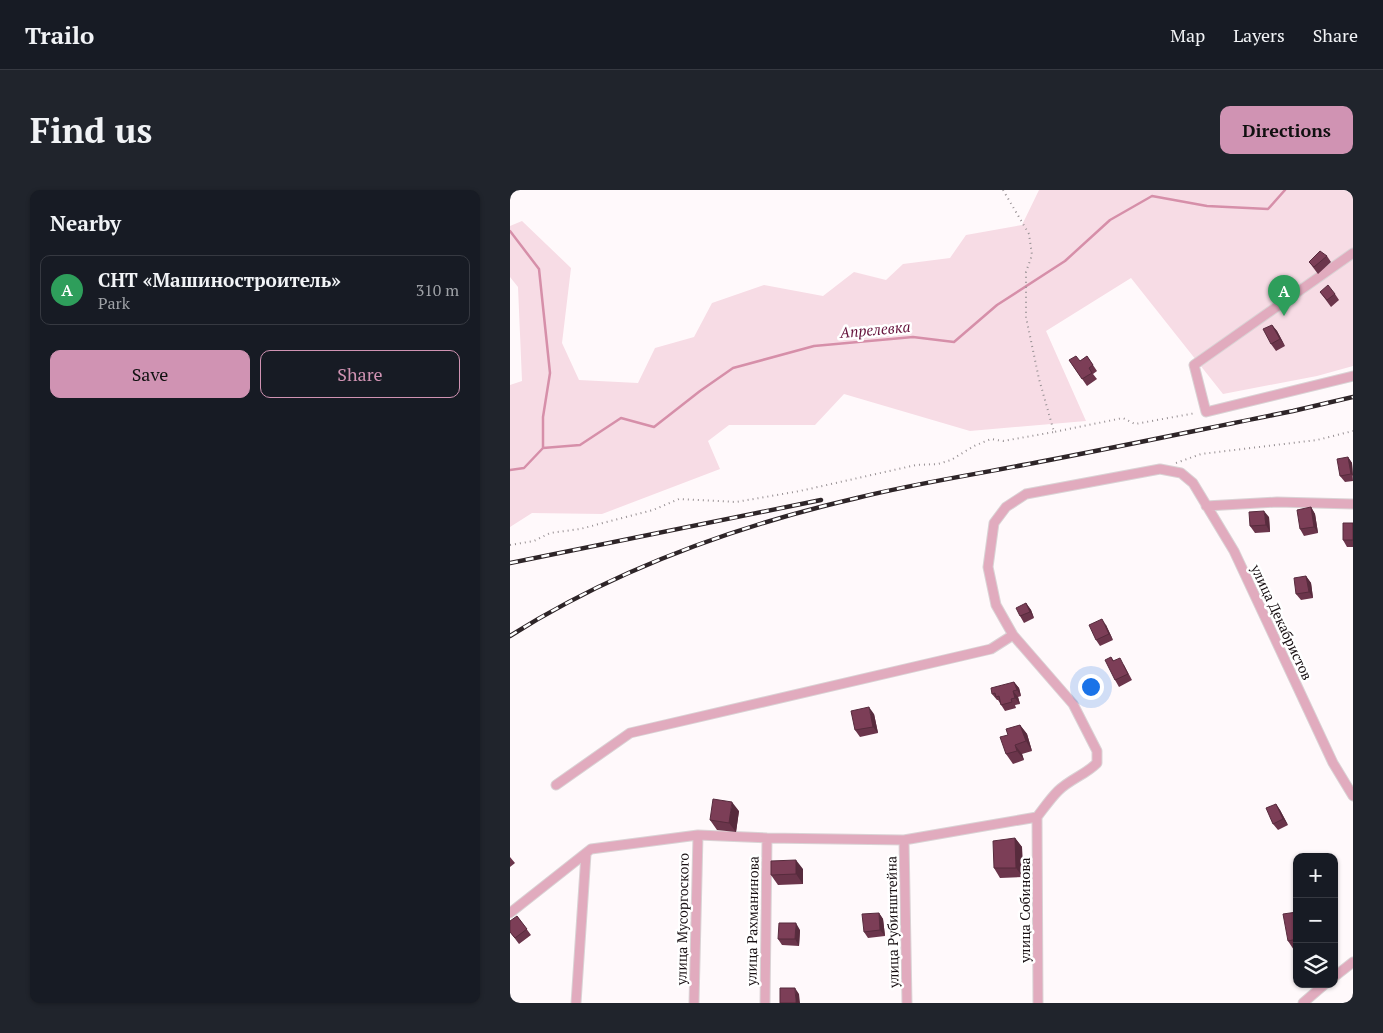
<!DOCTYPE html>
<meta charset="utf-8">
<style>
body{margin:0;font-family:"PT Serif",serif;background:#20242c;color:#f1f3f6}
.controls{position:absolute;right:15px;bottom:15px;display:grid;overflow:hidden;border-radius:10px;box-shadow:0 1px 4px #0004}
.controls button{width:45px;height:45px;display:grid;place-items:center;padding:0;border:0;border-bottom:1px solid #363941;background:#171b24;color:#f1f3f6;font:25px sans-serif}
.you{position:absolute;left:580px;top:496px;width:18px;height:18px;margin:-12px;border:4px solid #fff;border-radius:50%;background:#1a73e8;box-shadow:0 0 0 8px #1a73e833}
.badge{display:grid;place-items:center;width:32px;height:32px;border-radius:50%;background:#d093b3;color:#fff;font-size:16px;font-weight:700}
.pin{position:absolute;translate:-50% -41px;filter:drop-shadow(0 1px 2px #0008)}
.pin::after{content:'';position:absolute;top:26px;width:18px;height:15px;background:inherit;clip-path:polygon(0 0,100% 0,50% 100%)}
.list{margin:0;padding:0;list-style:none}
h2{display:flex;justify-content:space-between;align-items:center;height:65px;margin:0;padding:0 20px;font-size:21px}
h2 small{font-size:16px;font-weight:400;color:#9ea1a6}
.list li{display:grid;grid-template-columns:32px 1fr auto;gap:15px;align-items:center;box-sizing:border-box;height:70px;margin:0 10px 10px;padding:0 10px;border:1px solid #363941;border-radius:10px}
.list b{display:block;font-size:19px;white-space:nowrap}
.list p{margin:0;font-size:16px;white-space:nowrap;color:#9ea1a6}
.list em{font-size:16px;font-style:normal;color:#9ea1a6}
.actions{display:flex;gap:10px;padding:15px 20px}
.actions a{flex:1;padding:11px 0;border:1px solid #d093b3;border-radius:10px;text-align:center;font-size:18px;color:#d093b3}
.actions .main{background:#d093b3;color:#111}
.icon{flex:none;width:28px;height:28px;fill:none;stroke:currentColor;stroke-width:2;stroke-linecap:round;stroke-linejoin:round}
.map{position:relative;flex:none;width:843px;height:813px;overflow:hidden;border-radius:10px}
header{display:flex;align-items:center;gap:30px;box-sizing:border-box;height:70px;padding:0 25px;background:#171b24;border-bottom:1px solid #363941}
header strong{font-size:24px}
nav{display:flex;gap:28px;margin-inline-start:auto;font-size:18px}
.intro{display:flex;align-items:center;justify-content:space-between;box-sizing:border-box;height:120px;padding:0 30px}
h1{margin:0;font-size:35px}
.button{padding:12px 22px;border-radius:10px;background:#d093b3;color:#111;font-size:18px;font-weight:700}
main{display:flex;gap:30px;padding:0 30px}
aside{flex:1;background:#171b24;border-radius:10px;box-shadow:0 1px 4px #0004}
.map>svg:first-child{display:block}
.green{fill:#f7dce5}
.lines{fill:none;stroke-linecap:round;stroke-linejoin:round}
.stream{stroke:#d68fa9;stroke-width:2.5}
.street-casing{stroke:#dad3d5;stroke-width:11}
.path{stroke:#979093;stroke-width:2;stroke-dasharray:1 4;stroke-linecap:butt}
.street{stroke:#e1abbe;stroke-width:9}
.rail-casing{stroke:#2e2528;stroke-width:4.5}
.rail{stroke:#fff;stroke-width:2.5;stroke-dasharray:8;stroke-linecap:butt}
.wall{fill:#6b354b}
.shaded-wall{fill:#572b3d}
.building{fill:#7c3e57;stroke:#572b3d}
.labels{text-anchor:middle;dominant-baseline:central;stroke-width:5;stroke-linejoin:round;paint-order:stroke}
.street-label{font-size:14px;fill:#160d10;stroke:#fff}
.water-label{font-size:15px;font-style:italic;fill:#65123b;stroke:#fff}
</style>
<header>
<strong>Trailo</strong>
<nav><a>Map</a><a>Layers</a><a>Share</a></nav>
</header>
<div class="intro"><h1>Find us</h1><a class="button">Directions</a></div>
<main>
<aside>
<h2>Nearby<small></small></h2>
<ul class="list">
<li><span class="badge" style="background:#2e9e5b">A</span><div><b>СНТ «Машиностроитель»</b><p>Park</p></div><em>310 m</em></li>
</ul>
<div class="actions"><a class="main">Save</a><a>Share</a></div>
</aside>
<div class="map">
<svg width="843" height="813" viewBox="0 0 843 813">
<rect width="100%" height="100%" fill="#fff9fb"/>
<!-- green -->
<path class="green" d="M529,0H843V176L807,186L713,204L621,88L536,141L576,231L460,241L334,204L305,235H219L198,251L210,279L92,324L22,323L0,337V195L12,191L8,97L0,87V36L12,31L61,78L52,153L69,190L128,193L145,158L184,147L202,113L254,95L313,106L344,82L376,90L393,74L440,68L456,45L512,35Z"/>
<g class="lines">
<!-- stream -->
<path class="stream" d="M0,41L29,79L40,183L33,227V258
M0,280L14,278L33,258L70,255L111,228L144,237L190,201L223,178L304,156L403,147L444,152L487,115L555,71L600,30L642,6L697,16L758,19L775,0"/>
<defs>
<path id="street" d="M843,63L684,175L696,222L843,186
M696,316L767,312L843,314
M46,595L120,543L481,459L503,445
M527,627L528,813
M394,650L397,813
M0,723L81,659L188,645L257,648L394,650L527,627C534,618 540,609 548,601C560,589 575,585 587,573V561L563,514L503,445L486,415L478,377L484,333L496,317L516,304L650,279L671,283L683,293L724,361L823,573L843,606
M824,787L843,772
M66,813L76,664
M184,813L188,645
M255,813L257,648
M793,813L815,794"/>
</defs>
<!-- street casing -->
<use href="#street" class="street-casing"/>
<!-- path -->
<path class="path" d="M493,0L519,44L522,65L516,82V127L529,189L544,242L613,228L625,234L686,223
M666,273L691,264L807,250L843,241
M0,355L24,351L40,343L70,339L143,320L169,309L226,312L290,301L406,275L428,274L441,270L464,256L481,249L493,251L544,242"/>
<!-- street -->
<use href="#street" class="street"/>
<defs>
<path id="rail" d="M0,373L311,310
M0,446C106,379 226,336 347,308C407,293 468,284 529,272C613,256 698,238 783,221L843,207"/>
</defs>
<!-- rail casing -->
<use href="#rail" class="rail-casing"/>
<!-- rail -->
<use href="#rail" class="rail"/>
</g>
<!-- wall -->
<path class="wall" d="M817,66L821,72L808,84L799,72Z
M810,102L825,104L829,110L821,117Z
M762,135L767,141L775,156L766,161L761,154Z
M577,166L587,181L583,184L587,189L577,196L559,170L570,171Z
M838,267L842,273L843,291L835,292L830,286Z
M801,317L805,324L808,343L794,346L790,339Z
M759,327L760,342L745,343L740,336Z
M843,333V357H837L833,350Z
M796,386L801,393L803,408L791,410L786,404Z
M516,413L521,420L524,428L514,433L510,426Z
M596,435L603,450L590,456L586,450Z
M601,467L604,471L614,475L622,490L609,497L605,490Z
M504,492L509,498L511,506L508,507L510,514L505,515L506,518L495,521L488,510H487L482,504Z
M364,524L368,543L350,547L345,540Z
M510,535L517,544L522,561L512,564L514,570L503,574L496,564L498,545Z
M766,614L770,620L778,635L768,640L763,634Z
M229,621L226,642L207,640L200,630Z
M505,648L512,657L513,687L490,688L484,678Z
M0,667L5,673L0,677Z
M293,679V694L268,695L261,685Z
M787,722V760H784L778,751Z
M369,723L373,729L375,746L358,748L354,742Z
M7,726L21,745L9,754L0,742Z
M290,740L289,756L272,755L268,749Z"/>
<!-- shaded-wall -->
<path class="shaded-wall" d="M762,135L767,141L775,156L770,149Z
M838,267L842,273L843,286L841,284Z
M801,317L805,324L808,343L804,337Z
M754,321L759,327L760,342L756,335Z
M796,386L801,393L803,408L799,402Z
M516,413L521,420L524,428L520,422Z
M592,429L596,435L603,450L599,444Z
M504,492L509,498L511,506L507,500Z
M503,501L508,507L510,514L505,508Z
M359,517L364,524L368,543L363,537Z
M510,535L517,544L522,561L516,551Z
M505,555L512,564L514,570L507,561Z
M222,612L229,621L226,642L219,633Z
M766,614L770,620L778,635L773,629Z
M505,648L512,657L513,687L506,678Z
M286,670L293,679V694L286,684Z
M369,723L373,729L375,746L370,740Z
M286,733L290,740L289,756L285,749Z
M285,798L289,804L290,813H286Z"/>
<!-- building -->
<path class="building" d="M810,61L817,66L804,77L799,72Z
M818,95L825,104L817,110L810,102Z
M762,135L770,149L761,154L753,139Z
M566,166L570,171L577,166L583,175L579,178L582,183L572,189L559,170Z
M838,267L841,284L830,286L827,269Z
M801,317L804,337L790,339L787,320Z
M754,321L756,335L740,336L739,322Z
M833,333H843V350H833Z
M796,386L799,402L786,404L784,388Z
M516,413L520,422L510,426L506,418Z
M592,429L599,444L586,450L579,435Z
M601,467L603,471L610,468L618,484L605,490L595,470Z
M504,492L507,500L503,501L505,508L501,509L502,512L491,515L489,506L486,507L485,503L482,504L481,498Z
M359,517L363,537L345,540L341,521Z
M510,535L516,551L505,555L507,561L496,564L490,547L498,545L496,539Z
M203,609L222,612L219,633L200,630Z
M766,614L773,629L763,634L756,618Z
M505,648L506,678H484L483,651Z
M286,670V684L261,685V671Z
M787,722V749L778,751L773,724Z
M369,723L370,740L354,742L352,724Z
M7,726L17,739L5,748L0,742V731Z
M269,733H286L285,749H268Z
M270,798H285L286,813H270Z"/>
<g class="labels">
<!-- street labels -->
<g class="street-label">
<text transform="translate(772 432) rotate(65)">улица Декабристов</text>
<text transform="translate(514 720) rotate(-90)">улица Собинова</text>
<text transform="translate(172 729) rotate(-89)">улица Мусоргоского</text>
<text transform="translate(242 731) rotate(-89)">улица Рахманинова</text>
<text transform="translate(382 732) rotate(-91)">улица Рубинштейна</text>
</g>
<!-- water labels -->
<g class="water-label">
<text transform="translate(365 139) rotate(-5)">Апрелевка</text>
</g>
</g>
</svg>
<div class="controls">
<button>+</button>
<button>−</button>
<button><svg class="icon" aria-label="layers" viewBox="0 0 24 24"><path d="M12 4l9 5-9 5-9-5zM3 14l9 5 9-5"/></svg></button>
</div>
<div class="you"></div>
<div class="pin badge" style="left:774px;top:126px;background:#2e9e5b">A</div>
</div>
</main>
